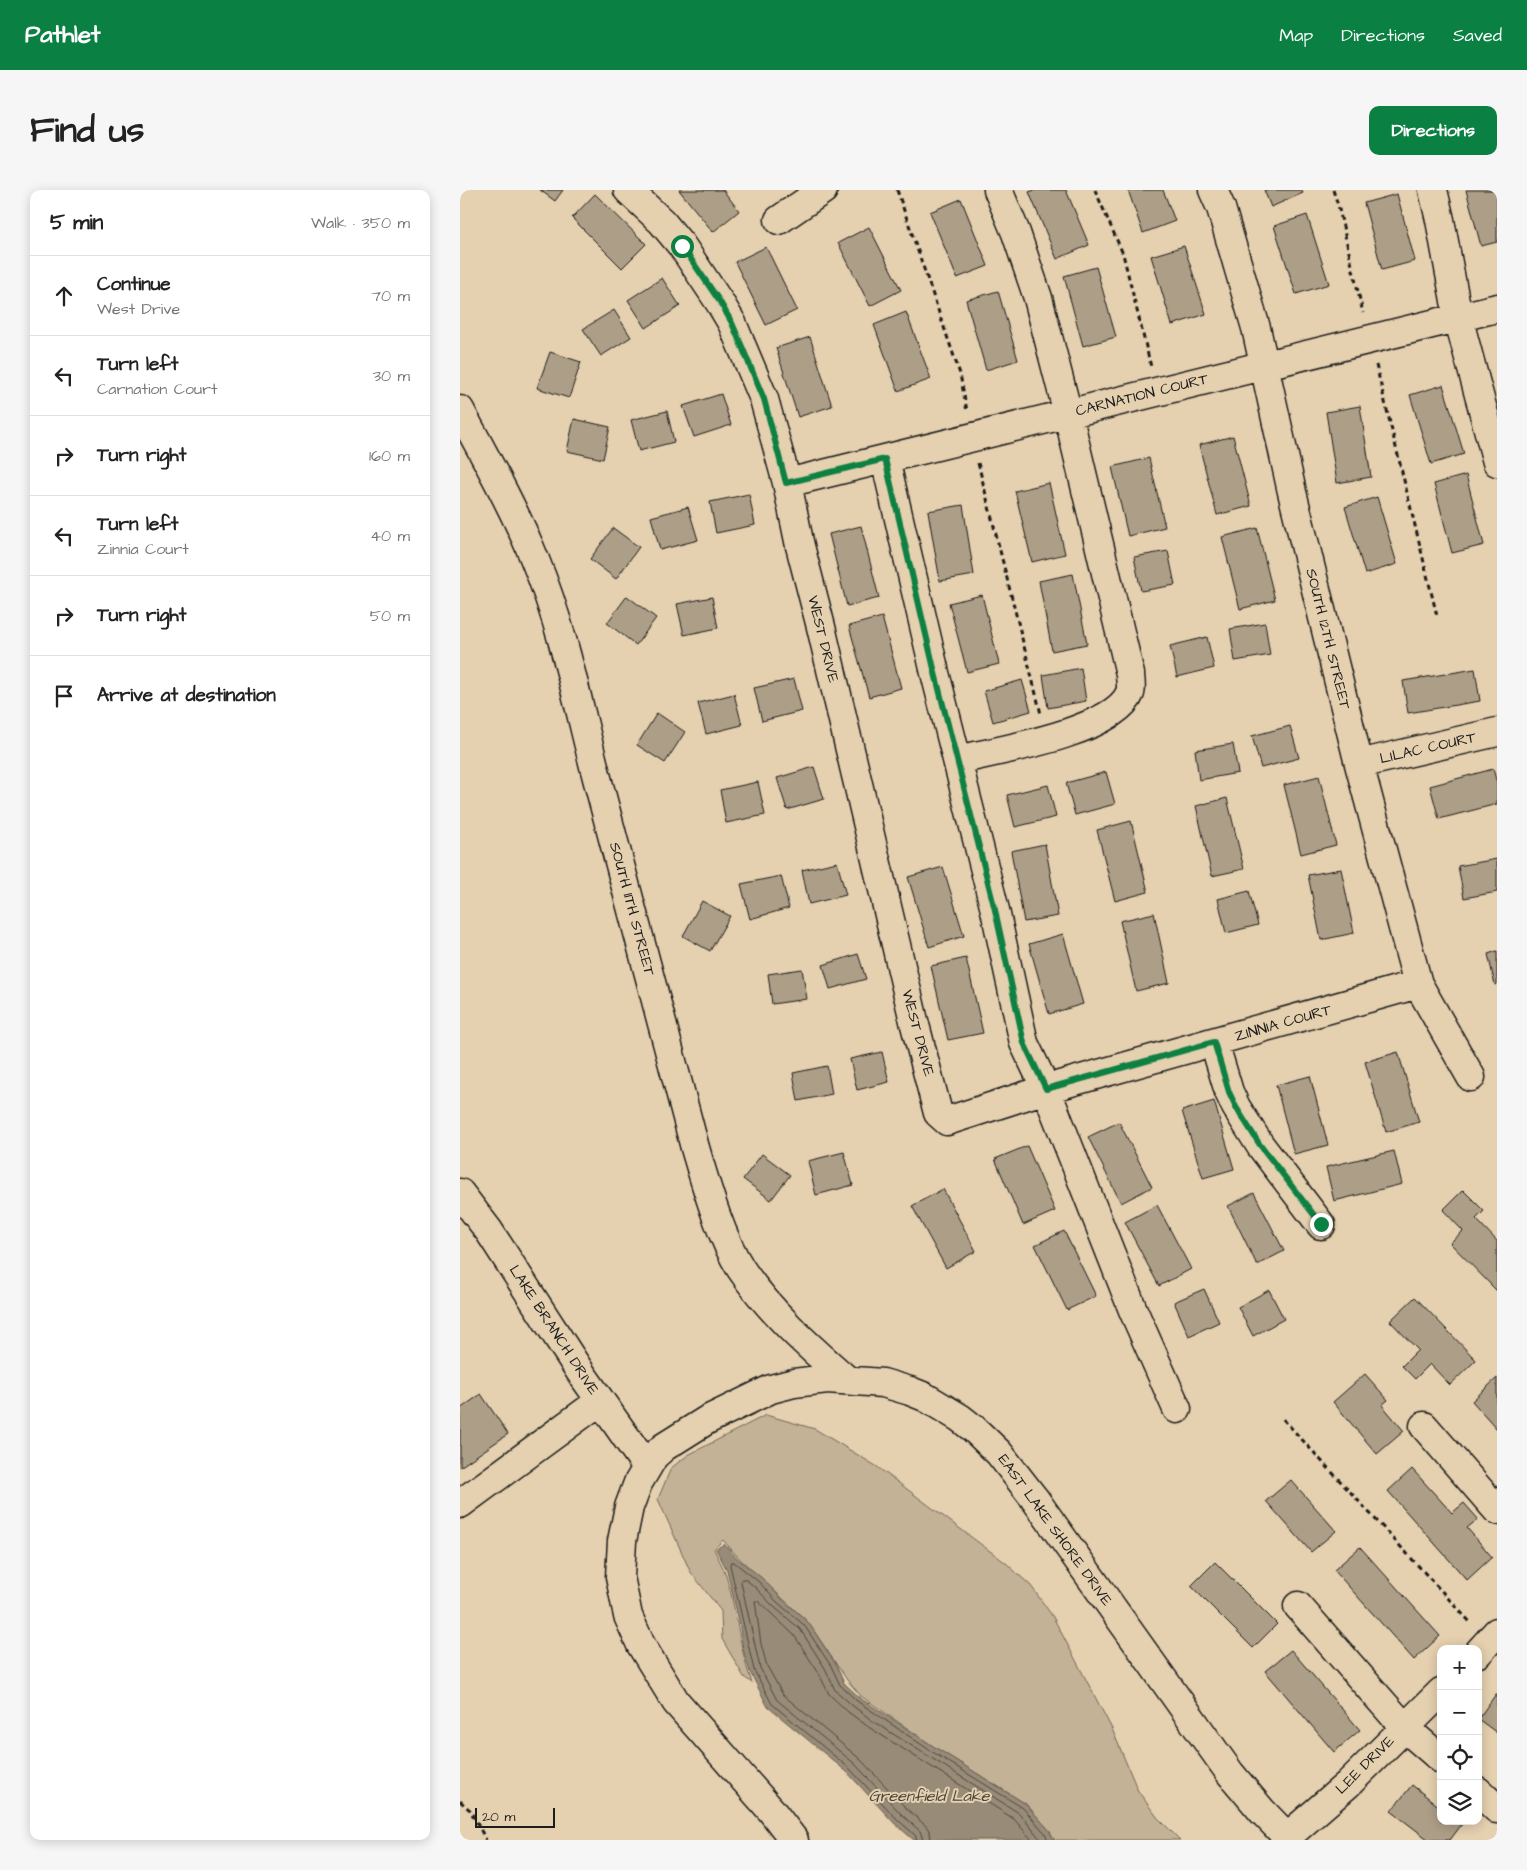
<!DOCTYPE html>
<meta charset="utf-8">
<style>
body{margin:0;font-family:"Architects Daughter",sans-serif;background:#f6f6f6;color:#222}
.controls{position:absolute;right:15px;bottom:15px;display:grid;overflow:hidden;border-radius:10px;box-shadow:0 2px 12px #0003}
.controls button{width:45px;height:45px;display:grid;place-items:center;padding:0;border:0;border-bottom:1px solid #e0e0e0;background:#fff;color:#222;font:25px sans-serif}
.scale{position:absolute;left:15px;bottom:12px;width:80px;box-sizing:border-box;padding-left:5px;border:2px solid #1c1c1c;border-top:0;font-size:14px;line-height:18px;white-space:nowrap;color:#1c1c1c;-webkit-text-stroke:4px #e5d0af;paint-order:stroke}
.stop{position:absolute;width:15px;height:15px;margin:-11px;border:4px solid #0b8043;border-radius:50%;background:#fff}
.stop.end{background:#0b8043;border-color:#fff;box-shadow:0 1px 5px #0008}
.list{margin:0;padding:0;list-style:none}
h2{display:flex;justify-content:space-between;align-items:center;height:65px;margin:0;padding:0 20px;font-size:21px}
h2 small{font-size:16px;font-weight:400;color:#767676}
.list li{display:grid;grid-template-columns:32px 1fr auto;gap:15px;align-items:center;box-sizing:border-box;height:80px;padding:0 20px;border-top:1px solid #e0e0e0}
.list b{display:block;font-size:19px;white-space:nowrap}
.list p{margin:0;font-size:16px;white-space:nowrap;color:#767676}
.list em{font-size:16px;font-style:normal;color:#767676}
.icon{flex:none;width:28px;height:28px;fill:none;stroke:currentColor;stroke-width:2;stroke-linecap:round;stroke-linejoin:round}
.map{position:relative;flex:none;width:1037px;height:1650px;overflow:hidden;border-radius:10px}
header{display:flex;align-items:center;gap:30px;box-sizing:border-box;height:70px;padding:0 25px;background:#0b8043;color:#fff}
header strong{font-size:24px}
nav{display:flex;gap:28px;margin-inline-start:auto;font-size:18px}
.intro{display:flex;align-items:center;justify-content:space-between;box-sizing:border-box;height:120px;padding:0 30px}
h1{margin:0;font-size:35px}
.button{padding:12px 22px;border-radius:10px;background:#0b8043;color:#fff;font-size:18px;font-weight:700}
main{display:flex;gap:30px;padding:0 30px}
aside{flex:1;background:#fff;border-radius:10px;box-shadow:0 2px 12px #0003}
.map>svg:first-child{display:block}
.green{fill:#c4b297;stroke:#70675a}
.water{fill:#988b77;stroke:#665f53}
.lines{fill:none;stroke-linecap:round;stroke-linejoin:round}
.shore{stroke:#4e4840;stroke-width:1}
.building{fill:#ad9e87;stroke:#1c1c1c}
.minor-casing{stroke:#1c1c1c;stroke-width:31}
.path{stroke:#1c1c1c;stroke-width:3;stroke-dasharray:5 4;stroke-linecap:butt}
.minor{stroke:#e5d0af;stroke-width:28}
.route{stroke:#0b8043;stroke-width:6}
.labels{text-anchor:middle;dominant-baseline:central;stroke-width:4;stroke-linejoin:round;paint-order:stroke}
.street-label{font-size:15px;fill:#1c1c1c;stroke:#e5d0af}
.water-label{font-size:16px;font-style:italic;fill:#47433c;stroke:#e5d0af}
</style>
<header>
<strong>Pathlet</strong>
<nav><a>Map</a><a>Directions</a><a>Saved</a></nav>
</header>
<div class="intro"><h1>Find us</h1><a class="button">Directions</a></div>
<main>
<aside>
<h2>5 min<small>Walk · 350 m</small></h2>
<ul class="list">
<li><svg class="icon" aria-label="ahead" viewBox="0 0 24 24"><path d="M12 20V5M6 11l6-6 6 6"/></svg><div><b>Continue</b><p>West Drive</p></div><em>70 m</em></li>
<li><svg class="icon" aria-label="left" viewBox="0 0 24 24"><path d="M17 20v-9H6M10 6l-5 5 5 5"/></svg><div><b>Turn left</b><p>Carnation Court</p></div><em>30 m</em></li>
<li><svg class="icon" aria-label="right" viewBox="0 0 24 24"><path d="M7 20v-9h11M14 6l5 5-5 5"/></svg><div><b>Turn right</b></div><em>160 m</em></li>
<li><svg class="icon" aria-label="left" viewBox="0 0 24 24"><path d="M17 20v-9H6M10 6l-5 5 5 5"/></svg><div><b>Turn left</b><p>Zinnia Court</p></div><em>40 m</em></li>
<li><svg class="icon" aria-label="right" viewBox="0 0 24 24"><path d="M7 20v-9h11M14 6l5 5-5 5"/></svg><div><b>Turn right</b></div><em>50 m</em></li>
<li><svg class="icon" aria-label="arrive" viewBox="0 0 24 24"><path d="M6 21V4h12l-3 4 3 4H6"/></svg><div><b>Arrive at destination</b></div></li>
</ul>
</aside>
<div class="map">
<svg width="1037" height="1650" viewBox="0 0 1037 1650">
<rect width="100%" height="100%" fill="#e5d0af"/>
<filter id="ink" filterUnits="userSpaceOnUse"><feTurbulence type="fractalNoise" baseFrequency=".02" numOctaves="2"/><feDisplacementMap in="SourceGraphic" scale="10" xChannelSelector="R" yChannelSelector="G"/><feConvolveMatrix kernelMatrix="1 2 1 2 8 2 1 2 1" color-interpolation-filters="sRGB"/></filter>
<g filter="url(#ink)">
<!-- green -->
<path class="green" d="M306,1225L355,1239L416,1276L546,1373L571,1396L593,1427L652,1539L678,1601L697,1627L720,1650H594L589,1640L566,1614L473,1556L401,1506L387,1490L348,1432L279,1368L263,1350L254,1359C257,1366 261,1373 264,1380C277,1416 278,1456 292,1493L284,1487L262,1449L261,1421L230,1381L198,1309L211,1278L228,1265Z"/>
<!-- water -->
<path class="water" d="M264,1354L278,1369L302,1388L321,1408L348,1432L375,1473L384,1493L400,1508L473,1556L566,1614L589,1640L594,1650H454L434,1633L387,1582L308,1517L290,1482L283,1459L279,1431L267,1380L256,1359Z"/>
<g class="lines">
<!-- shore -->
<path class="shore" d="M457,1650L455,1645L437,1629L390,1579L312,1514L294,1480L270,1375L271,1372H274L299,1392L317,1412L344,1435L371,1476L380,1495L397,1511L471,1561L563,1618L585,1643L588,1650
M463,1650L460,1641L442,1625L395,1574L317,1510L300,1478L281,1392L282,1389H285L295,1397L313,1416L340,1439L365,1478L375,1500L393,1516L414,1532L559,1623L581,1650
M471,1650L470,1642L466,1636L447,1619L400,1569L323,1505L307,1476L301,1454L295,1411H298L334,1445L358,1482L369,1504L388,1522L410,1538L554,1629L572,1650"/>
</g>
<!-- building -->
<path class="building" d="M80,0H103L95,11Z
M219,0H263L279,21L253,42Z
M575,0H606L629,55L597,69L569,2Z
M668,0H703L715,31L683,43Z
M804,0H842L843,3L811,17Z
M1006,0H1037V52L1021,56Z
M135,4L186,54L162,78L112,28Z
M937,4L955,71L922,80L904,13Z
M501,9L528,76L497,88L470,22Z
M847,25L869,94L836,104L814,36Z
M409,37L441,100L410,116L378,53Z
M724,56L746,124L712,135L691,66Z
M306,57L337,120L306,135L275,72Z
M636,77L656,147L623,156L604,86Z
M202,88L220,116L186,138L168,110Z
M538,101L558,170L526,180L506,110Z
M154,120L171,147L141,166L123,139Z
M446,122L471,189L438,201L414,135Z
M350,147L372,216L338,227L316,158Z
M90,162L121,172L109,208L77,198Z
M983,195L1004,264L971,274L950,205Z
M261,204L271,235L234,247L223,216Z
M900,216L911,287L877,293L866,222Z
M207,221L214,252L179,261L171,230Z
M114,229L150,237L143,269L107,261Z
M773,246L791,316L757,325L739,255Z
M689,268L705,337L668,346L652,277Z
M1006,285L1024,355L992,363L974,294Z
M589,293L605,364L572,372L555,301Z
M289,304L295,335L256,343L250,312Z
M917,307L937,374L905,384L885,317Z
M503,315L514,385L480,391L468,321Z
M228,317L238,350L200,360L191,327Z
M401,336L419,408L387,416L369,344Z
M153,338L179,357L156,389L130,369Z
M797,338L815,410L780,419L762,347Z
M708,361L715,395L681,401L674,367Z
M613,384L627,454L592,461L579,391Z
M522,405L539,474L507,482L489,413Z
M167,406L196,428L176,455L147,433Z
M252,407L258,438L224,445L217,414Z
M422,427L441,498L409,507L389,436Z
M805,433L810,465L775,471L770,439Z
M747,447L754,478L717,487L710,456Z
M621,478L626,511L588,518L583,485Z
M1015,479L1020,511L948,523L943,491Z
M334,489L342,521L302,531L294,498Z
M562,490L571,521L533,532L524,501Z
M274,504L282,535L246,544L238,513Z
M197,523L225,542L205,573L177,555Z
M830,536L839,568L801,578L792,546Z
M773,554L778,583L739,590L735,560Z
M354,577L364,609L327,620L317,588Z
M1033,579L1037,593V614L979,629L970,596Z
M646,582L655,614L615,625L606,593Z
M859,586L876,655L841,664L824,595Z
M298,592L305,625L266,633L260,600Z
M588,595L596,627L555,637L547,605Z
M767,608L784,679L752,686L736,616Z
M671,631L688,702L655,711L637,640Z
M585,654L598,726L564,732L551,661Z
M1037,669V702L1004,708L998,676Z
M377,672L386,705L349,714L342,680Z
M483,677L504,746L469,757L448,687Z
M881,679L894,743L861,750L848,685Z
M321,686L329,718L290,729L281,694Z
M789,701L798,735L766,743L758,709Z
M242,711L270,726L250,761L223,746Z
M694,723L709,793L676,801L660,731Z
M603,744L623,814L589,824L569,754Z
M1037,761V794L1035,795L1028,764Z
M398,764L406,789L370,799L363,775Z
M506,768L523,843L488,850L471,776Z
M342,779L347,809L312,814L308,784Z
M422,862L429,892L397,900L390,869Z
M938,862L959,932L926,942L905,872Z
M367,876L372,904L338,911L333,883Z
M850,886L868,955L834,964L816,895Z
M754,911L774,979L743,988L722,921Z
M659,932L692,997L661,1013L628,947Z
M567,956L595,1021L563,1035L535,969Z
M934,961L942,994L874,1011L866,977Z
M384,962L393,995L356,1005L348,971Z
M302,964L330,985L311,1010L283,989Z
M483,999L516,1061L486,1078L452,1016Z
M1003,1000L1024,1021L1016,1029L1037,1051V1101L990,1053L1003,1041L983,1020Z
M794,1003L824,1061L797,1075L768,1016Z
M697,1015L731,1079L699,1096L665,1032Z
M604,1041L636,1106L607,1120L575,1055Z
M744,1099L759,1132L729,1146L714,1112Z
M809,1100L824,1129L793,1146L778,1117Z
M955,1107L1016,1170L990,1195L970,1174L955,1189L942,1176L958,1160L930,1131Z
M905,1184L928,1210L922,1215L944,1241L917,1264L873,1212Z
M1037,1188V1239L1012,1211Z
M21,1204L48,1244L0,1277V1219Z
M952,1279L992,1323L1004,1313L1018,1329L1007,1338L1032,1367L1007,1390L928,1301Z
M831,1290L876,1341L851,1362L806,1311Z
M900,1357L980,1446L954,1470L874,1380Z
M755,1372L817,1434L793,1458L731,1396Z
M831,1460L900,1540L874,1562L805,1481Z
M1036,1504H1037V1543L1018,1529Z
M952,1595L981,1618V1631H998L1002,1634L990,1650H969L931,1621Z"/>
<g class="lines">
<defs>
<path id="minor" d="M168,0L202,32L222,56L260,113L272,133L304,209L327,293L340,356L361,437L454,831L478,923L487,931L586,899L958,794
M753,0L761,18L796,138L832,302L899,574L958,794L1011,887
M973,0L980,30L998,127L1037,272
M319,30L363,0
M0,220C26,269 54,318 75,370C104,440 118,515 137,588C170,711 203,834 235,958C246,995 260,1046 281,1079C309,1121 348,1156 386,1189
M425,269L475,483L535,720L564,853L586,899L673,1120L717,1219
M327,293L1037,118
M497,570C536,561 654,542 670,503C672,498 670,489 670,484L608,224L578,108L556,43L538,0
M899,574L1037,542
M754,852L769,902L776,917L800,955L861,1035
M0,1003L29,1041L121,1183L187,1277
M964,1236L1037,1320
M0,1314L140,1211
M838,1416L944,1537L981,1569
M1018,1463L1037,1442
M1018,1601L1037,1619
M827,1647L888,1594L981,1502
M334,1650L311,1620L216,1512L181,1455L168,1426L160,1387L162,1351L169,1317L178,1293L194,1266L204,1257L247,1230L311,1199L334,1193L367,1189L423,1193L450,1201L465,1207L500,1228L514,1239L539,1263L574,1308L770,1583L802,1621L830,1650"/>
</defs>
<!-- minor casing -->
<use href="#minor" class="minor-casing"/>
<!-- path -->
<path class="path" d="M437,0L500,184L507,221
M635,0L663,64L691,177
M873,0L878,15L903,123
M916,175L977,426
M518,273L581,524
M823,1229L1010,1432
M0,1611L10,1620L26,1650"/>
<!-- minor -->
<use href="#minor" class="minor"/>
</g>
</g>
<g class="lines" filter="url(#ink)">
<!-- route -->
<path class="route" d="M222,56L260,112L272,133L304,209L326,293L425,269L475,483L535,720L564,853L586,899L754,852L769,902L776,917L800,955L861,1034"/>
</g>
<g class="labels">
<!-- street labels -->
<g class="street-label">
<text transform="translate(682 205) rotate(-14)">CARNATION COURT</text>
<text transform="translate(363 449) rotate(76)">WEST DRIVE</text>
<text transform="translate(868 449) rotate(76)">SOUTH 12TH STREET</text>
<text transform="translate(968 558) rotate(-13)">LILAC COURT</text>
<text transform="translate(172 719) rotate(75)">SOUTH 11TH STREET</text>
<text transform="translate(823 833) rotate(-16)">ZINNIA COURT</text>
<text transform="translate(458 843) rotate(75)">WEST DRIVE</text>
<text transform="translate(94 1140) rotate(57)">LAKE BRANCH DRIVE</text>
<text transform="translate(595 1340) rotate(54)">EAST LAKE SHORE DRIVE</text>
<text transform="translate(905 1575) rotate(-45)">LEE DRIVE</text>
</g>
<!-- water labels -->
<g class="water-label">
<text x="469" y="1606">Greenfield Lake</text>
</g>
</g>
</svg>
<div class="controls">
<button>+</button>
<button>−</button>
<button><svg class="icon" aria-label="locate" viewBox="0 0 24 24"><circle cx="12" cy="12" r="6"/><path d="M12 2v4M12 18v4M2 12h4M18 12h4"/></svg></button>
<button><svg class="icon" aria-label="layers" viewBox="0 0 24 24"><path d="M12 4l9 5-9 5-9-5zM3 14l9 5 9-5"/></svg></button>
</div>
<div class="scale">20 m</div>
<div class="stop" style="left:222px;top:56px"></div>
<div class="stop end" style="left:861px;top:1034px"></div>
</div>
</main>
